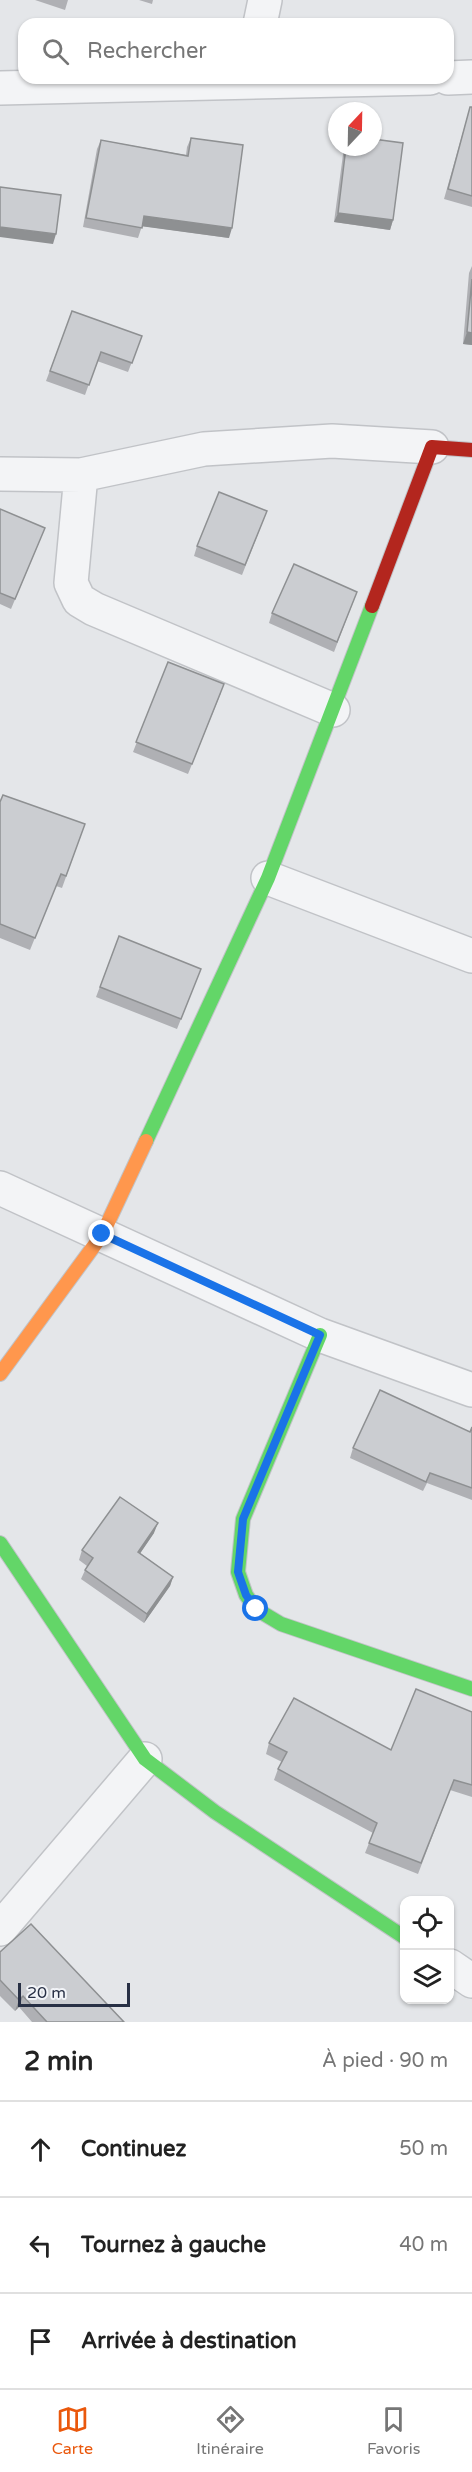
<!DOCTYPE html>
<html lang="fr">
<meta charset="utf-8">
<style>
body{margin:0;font-family:"Varela Round",sans-serif;background:#f6f6f6;color:#222}
.controls{position:absolute;right:18px;bottom:18px;display:grid;overflow:hidden;border-radius:12px;box-shadow:0 2px 4px #0004}
.controls button{width:54px;height:54px;display:grid;place-items:center;padding:0;border:0;border-bottom:2px solid #e0e0e0;background:#fff;color:#222;font:30px sans-serif}
.compass{position:absolute;left:328px;top:102px;width:54px;height:54px;border-radius:50%;background:#fff;box-shadow:0 2px 4px #0004;rotate:22deg}
.scale{position:absolute;left:18px;bottom:15px;width:112px;box-sizing:border-box;padding-left:6px;border:3px solid #283045;border-top:0;font-size:16px;line-height:21px;white-space:nowrap;color:#283045;-webkit-text-stroke:4px #f2f4f8;paint-order:stroke}
.stop{position:absolute;width:18px;height:18px;margin:-14px;border:4px solid #1a73e8;border-radius:50%;background:#fff}
.stop.end{background:#1a73e8;border-color:#fff;box-shadow:0 2px 6px #0008}
.list{margin:0;padding:0;list-style:none}
h2{display:flex;justify-content:space-between;align-items:center;height:78px;margin:0;padding:0 24px;font-size:26px}
h2 small{font-size:20px;font-weight:400;color:#767676}
.list li{display:grid;grid-template-columns:39px 1fr auto;gap:18px;align-items:center;box-sizing:border-box;height:96px;padding:0 24px;border-top:2px solid #e0e0e0}
.list b{display:block;font-size:22px;white-space:nowrap}
.list em{font-size:20px;font-style:normal;color:#767676}
.icon{flex:none;width:33px;height:33px;fill:none;stroke:currentColor;stroke-width:2;stroke-linecap:round;stroke-linejoin:round}
.map{position:relative;flex:none;width:472px;height:2022px;overflow:hidden}
.search{position:absolute;background:#fff;box-shadow:0 2px 4px #0004;left:18px;right:18px;top:18px;height:66px;display:flex;align-items:center;gap:15px;box-sizing:border-box;padding:0 21px;border-radius:18px;color:#767676;font-size:22px}
.sheet{height:366px;background:#fff}
nav{display:flex;justify-content:space-around;align-items:center;box-sizing:border-box;height:84px;border-top:2px solid #e0e0e0;background:#fff;font-size:16px;color:#767676}
nav a{display:grid;justify-items:center;gap:3px}
nav .on{color:#ea580c}
.map>svg:first-child{display:block}
.lines{fill:none;stroke-linecap:round;stroke-linejoin:round}
.street-casing{stroke:#c1c3c7;stroke-width:36}
.fast-casing{stroke:#c1c3c7;stroke-width:16}
.slow-casing{stroke:#c1c3c7;stroke-width:16}
.jam-casing{stroke:#c1c3c7;stroke-width:16}
.street{stroke:#f3f4f6;stroke-width:33}
.fast{stroke:#63d668;stroke-width:14}
.slow{stroke:#ff974d;stroke-width:14}
.jam{stroke:#b3261e;stroke-width:14}
.wall{fill:#afb0b4}
.shaded-wall{fill:#8e9092}
.building{fill:#cbcdd1;stroke:#8e9092;stroke-width:1.5}
.route{stroke:#1a73e8;stroke-width:8}
</style>
<div class="map">
<svg width="472" height="2022" viewBox="0 0 472 2022">
<rect width="100%" height="100%" fill="#e4e6e9"/>
<g class="lines">
<defs>
<path id="street" d="M260,24L265,0
M448,78L472,77
M0,88L430,78
M0,474L81,475L204,449L332,441L432,447
M81,475L71,583L79,600L94,609L333,710
M268,878L472,956
M0,1188L320,1335L472,1390
M0,1929L145,1759
M450,1966L472,1981"/>
<path id="fast" d="M146,1141L268,878L372,606
M320,1335L243,1519L238,1572L246,1595L256,1609L281,1624L472,1689
M0,1543L145,1759L215,1812L404,1937"/>
<path id="slow" d="M0,1374L102,1235L146,1141"/>
<path id="jam" d="M372,606L432,447L472,450"/>
</defs>
<!-- street casing -->
<use href="#street" class="street-casing"/>
<!-- fast casing -->
<use href="#fast" class="fast-casing"/>
<!-- slow casing -->
<use href="#slow" class="slow-casing"/>
<!-- jam casing -->
<use href="#jam" class="jam-casing"/>
<!-- street -->
<use href="#street" class="street"/>
<!-- fast -->
<use href="#fast" class="fast"/>
<!-- slow -->
<use href="#slow" class="slow"/>
<!-- jam -->
<use href="#jam" class="jam"/>
</g>
<!-- wall -->
<path class="wall" d="M35,0H68L65,10Z
M139,0H153L152,4Z
M470,107H472V207L444,199Z
M191,138L229,238L142,226L138,238L83,227L97,149L101,140L186,155L187,147Z
M344,147H373L393,220L390,230L334,222Z
M472,266V345L463,344L469,273Z
M72,311L142,336L128,372L97,361L85,395L46,381Z
M0,509L41,538L11,609L0,604Z
M267,511L242,575L194,556L197,546Z
M357,592L334,652L269,623L272,613Z
M168,662L221,693L188,774L133,752Z
M0,802L85,824L62,888L56,886L30,950L0,938Z
M119,936L201,969L177,1029L96,997Z
M472,1427V1500L427,1483L423,1491L350,1458L353,1448L470,1432Z
M154,1533L140,1553L173,1577L170,1586L144,1623L81,1579L87,1566L79,1560L82,1550Z
M472,1712V1797L450,1790L418,1874L365,1853L373,1833L274,1780L278,1769L282,1762L266,1754L269,1743L391,1750Z
M0,1952L124,2022H32L19,2007L15,2011L0,1996Z"/>
<!-- shaded-wall -->
<path class="shaded-wall" d="M338,213L393,220L390,230L334,222Z
M144,216L232,228L229,238L140,226Z
M0,227L56,234L53,244L0,237Z
M467,332L472,333V345L463,344Z
M158,1523L154,1533L135,1561L138,1552Z
M173,1577L170,1586L144,1623L147,1614Z
M23,1996L19,2007L15,2011L19,2000Z"/>
<!-- building -->
<path class="building" d="M470,107H472V196L448,189Z
M191,138L243,145L232,228L144,216L142,228L86,218L101,140L188,156Z
M373,139L403,143L393,220L338,213L346,147H373Z
M0,187L61,195L56,234L0,227Z
M472,279V333L467,332Z
M72,311L142,336L132,363L101,352L89,385L50,371Z
M219,492L267,511L245,565L197,546Z
M0,509L45,528L15,599L0,593Z
M294,564L357,592L337,642L272,613Z
M168,662L224,684L192,764L136,742Z
M3,795L85,824L66,876L61,874L35,938L0,924V802Z
M119,936L201,969L181,1019L100,987Z
M380,1390L470,1432L472,1427V1488L430,1473L426,1482L353,1448Z
M120,1497L158,1523L138,1552L173,1577L147,1614L85,1570L93,1558L82,1550Z
M416,1689L472,1712V1785L454,1780L421,1863L369,1843L377,1823L278,1769L287,1752L269,1743L294,1698L391,1750Z
M31,1924L124,2022H47L23,1996L19,2000L0,1980V1952Z"/>
<g class="lines">
<!-- route -->
<path class="route" d="M102,1234L320,1335L243,1519L238,1572L246,1595L256,1609"/>
</g>
</svg>
<div class="controls">
<button><svg class="icon" aria-label="locate" viewBox="0 0 24 24"><circle cx="12" cy="12" r="6"/><path d="M12 2v4M12 18v4M2 12h4M18 12h4"/></svg></button>
<button><svg class="icon" aria-label="layers" viewBox="0 0 24 24"><path d="M12 4l9 5-9 5-9-5zM3 14l9 5 9-5"/></svg></button>
</div>
<svg class="compass" viewBox="-18 -18 36 36"><path d="M0-13l5 13h-10z" fill="#e53935"/><path d="M0 13l5-13h-10z" fill="#767676"/></svg>
<div class="scale">20 m</div>
<div class="stop" style="left:256px;top:1609px"></div>
<div class="stop end" style="left:102px;top:1234px"></div>
<div class="search"><svg class="icon" aria-label="search" viewBox="0 0 24 24"><circle cx="10" cy="10" r="6"/><path d="M15 15l6 6"/></svg>Rechercher</div>
</div>
<section class="sheet">
<h2>2 min<small>À pied · 90 m</small></h2>
<ul class="list">
<li><svg class="icon" aria-label="ahead" viewBox="0 0 24 24"><path d="M12 20V5M6 11l6-6 6 6"/></svg><div><b>Continuez</b></div><em>50 m</em></li>
<li><svg class="icon" aria-label="left" viewBox="0 0 24 24"><path d="M17 20v-9H6M10 6l-5 5 5 5"/></svg><div><b>Tournez à gauche</b></div><em>40 m</em></li>
<li><svg class="icon" aria-label="arrive" viewBox="0 0 24 24"><path d="M6 21V4h12l-3 4 3 4H6"/></svg><div><b>Arrivée à destination</b></div></li>
</ul>
</section>
<nav>
<a class="on"><svg class="icon" aria-label="map" viewBox="0 0 24 24"><path d="M3 6l6-2 6 2 6-2v14l-6 2-6-2-6 2zM9 4v14M15 6v14"/></svg>Carte</a>
<a><svg class="icon" aria-label="directions" viewBox="0 0 24 24"><path d="M12 3l9 9-9 9-9-9zM9 14v-3h6M13 9l2 2-2 2"/></svg>Itinéraire</a>
<a><svg class="icon" aria-label="saved" viewBox="0 0 24 24"><path d="M7 4h10v16l-5-4-5 4z"/></svg>Favoris</a>
</nav>
